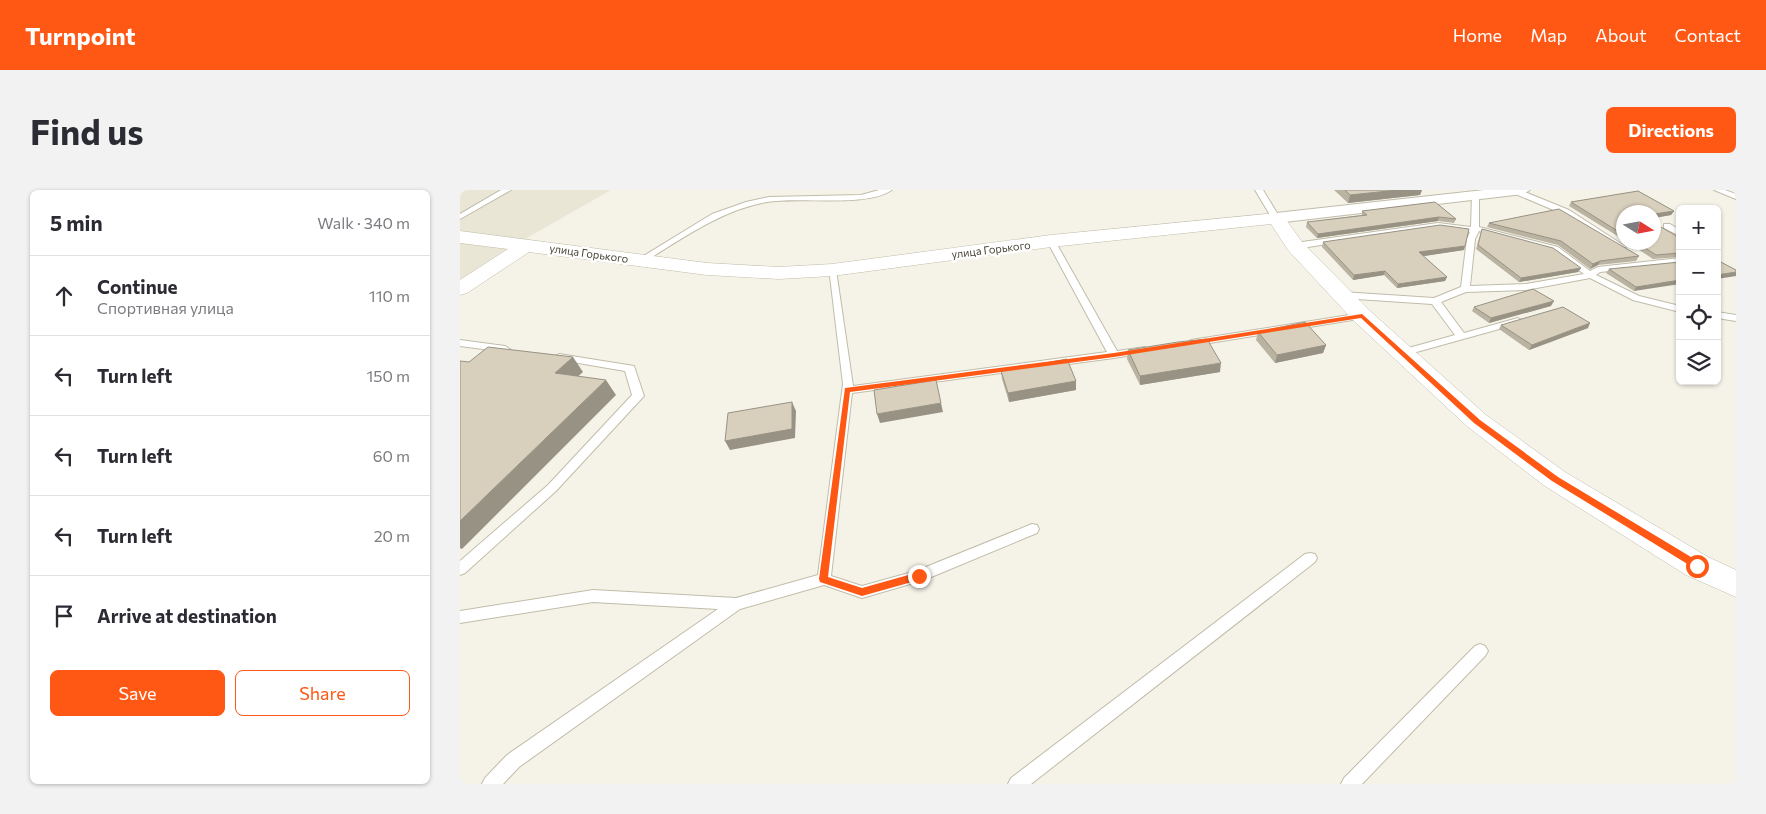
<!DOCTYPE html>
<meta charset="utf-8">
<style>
body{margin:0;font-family:Commissioner,sans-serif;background:#f2f2f3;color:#2b2b33}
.controls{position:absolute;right:15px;top:15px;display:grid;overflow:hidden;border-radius:8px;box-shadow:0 1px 4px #0004}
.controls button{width:45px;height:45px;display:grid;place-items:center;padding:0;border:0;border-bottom:1px solid #e1e1e2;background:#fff;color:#2b2b33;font:25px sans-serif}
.compass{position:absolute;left:1156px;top:15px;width:45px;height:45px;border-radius:50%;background:#fff;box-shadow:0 1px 4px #0004;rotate:101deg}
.stop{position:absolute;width:15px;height:15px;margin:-11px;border:4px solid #ff5815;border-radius:50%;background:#fff}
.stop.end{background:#ff5815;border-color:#fff;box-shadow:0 1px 5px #0008}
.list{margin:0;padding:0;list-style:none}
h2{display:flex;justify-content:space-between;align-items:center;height:65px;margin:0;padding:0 20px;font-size:21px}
h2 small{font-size:16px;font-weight:400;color:#7c7c81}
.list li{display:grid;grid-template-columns:32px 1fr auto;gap:15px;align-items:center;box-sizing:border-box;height:80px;padding:0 20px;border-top:1px solid #e1e1e2}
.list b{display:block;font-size:19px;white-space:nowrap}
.list p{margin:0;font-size:16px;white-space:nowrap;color:#7c7c81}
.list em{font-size:16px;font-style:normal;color:#7c7c81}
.actions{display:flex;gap:10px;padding:15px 20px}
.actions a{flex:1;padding:11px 0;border:1px solid #ff5815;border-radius:8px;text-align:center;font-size:18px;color:#ff5815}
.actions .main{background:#ff5815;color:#fff}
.icon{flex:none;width:28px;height:28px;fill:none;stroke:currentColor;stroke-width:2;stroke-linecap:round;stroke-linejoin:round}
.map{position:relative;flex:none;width:1276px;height:594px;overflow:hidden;border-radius:8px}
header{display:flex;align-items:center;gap:30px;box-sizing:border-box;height:70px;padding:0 25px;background:#ff5815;color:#fff}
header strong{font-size:24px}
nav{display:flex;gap:28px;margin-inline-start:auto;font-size:18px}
.intro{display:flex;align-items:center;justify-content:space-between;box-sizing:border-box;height:120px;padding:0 30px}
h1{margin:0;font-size:35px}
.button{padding:12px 22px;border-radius:8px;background:#ff5815;color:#fff;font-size:18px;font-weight:700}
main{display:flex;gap:30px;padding:0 30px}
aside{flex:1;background:#fff;border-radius:8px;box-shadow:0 1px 4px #0004}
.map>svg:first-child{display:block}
.residential{fill:#e9e6d5}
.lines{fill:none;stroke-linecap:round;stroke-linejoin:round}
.service-casing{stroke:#c1bca9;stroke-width:2}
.minor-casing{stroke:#c1bca9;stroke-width:2}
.tertiary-casing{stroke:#c1bca9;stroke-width:1}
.service{fill:#fff;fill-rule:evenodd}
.minor{fill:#fff;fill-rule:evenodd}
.tertiary{fill:#fff;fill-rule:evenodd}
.wall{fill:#bab3a2}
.shaded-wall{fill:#979284}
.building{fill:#d8d0bc;stroke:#979284}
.route{fill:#ff5815}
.labels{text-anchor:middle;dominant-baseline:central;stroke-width:5;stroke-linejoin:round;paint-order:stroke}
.far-street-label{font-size:11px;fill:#494436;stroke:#fff}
</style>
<header>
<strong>Turnpoint</strong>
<nav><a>Home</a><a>Map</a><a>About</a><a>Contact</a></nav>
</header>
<div class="intro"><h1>Find us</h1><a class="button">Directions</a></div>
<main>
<aside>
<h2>5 min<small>Walk · 340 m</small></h2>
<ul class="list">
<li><svg class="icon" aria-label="ahead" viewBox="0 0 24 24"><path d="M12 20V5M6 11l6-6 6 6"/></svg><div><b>Continue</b><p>Спортивная улица</p></div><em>110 m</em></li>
<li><svg class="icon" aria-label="left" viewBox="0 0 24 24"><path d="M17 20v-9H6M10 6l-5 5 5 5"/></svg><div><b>Turn left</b></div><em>150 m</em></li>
<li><svg class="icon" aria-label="left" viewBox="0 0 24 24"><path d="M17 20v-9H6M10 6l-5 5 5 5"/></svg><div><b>Turn left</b></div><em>60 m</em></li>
<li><svg class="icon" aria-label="left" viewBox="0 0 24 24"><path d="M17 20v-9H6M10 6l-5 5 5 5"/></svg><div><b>Turn left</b></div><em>20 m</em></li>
<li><svg class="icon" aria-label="arrive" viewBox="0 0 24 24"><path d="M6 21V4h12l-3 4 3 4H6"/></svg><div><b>Arrive at destination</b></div></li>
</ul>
<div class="actions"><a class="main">Save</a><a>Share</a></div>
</aside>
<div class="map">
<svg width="1276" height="594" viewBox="0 0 1276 594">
<rect width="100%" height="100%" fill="#f5f3e8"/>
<!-- residential -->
<path class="residential" d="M0,0H151L39,64L0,90Z"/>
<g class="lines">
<defs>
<path id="service" d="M41,0H51L0,29V24Z
M419,0H432C406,18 339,6 307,12C262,20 223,48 184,72L177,70L252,24L286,12L309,7L401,5Z
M795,0H803L820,28L819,30H813Z
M1053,0H1060L1109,20L1166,57L1159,59L1103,24L1053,3Z
M1254,0H1265L1276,4V9Z
M1012,5L1019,7V37L1098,57L1130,81L1138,77L1220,68V74L1140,82L1136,85L1179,106L1220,116V122L1173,110L1130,88L1066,100L1006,102L981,112L1004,143L1058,128L1063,131L1061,133L942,166L938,165V161L995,145L972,114L882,108L877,105L882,102L974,108L1001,97L1007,49L1010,42L978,37L835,59L831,56L835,53L978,33L1011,37ZM1019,41L1092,61L1124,84L1066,94L1010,96L1015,49Z
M1204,34H1210L1220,40V46L1204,38Z
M591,48L595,51L657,161L685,157L690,160L685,163L654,168L392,203L371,386L402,396L456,381L572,334L577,335L579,339L577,343L464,390L402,408L364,395L280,419L59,577L43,594H22L25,588L47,565L258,419L133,412L0,433V421L133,400L276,408L358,385L383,194L369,78L376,80L393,196L647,162L587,51Z
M1257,122L1276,125V131L1257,128Z
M902,123L907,126L905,128L731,156L726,153L731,150Z
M0,150L45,156L50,159L45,162L0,156Z
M99,164L174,176L184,206L96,301L5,383L0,385V371L88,295L172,205L165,181L95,169L94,167Z
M850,363L855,364L857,368L855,372L571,594H548L551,588L845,364Z
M1020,454L1025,456L1028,461L1025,466L902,594H881L884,588L1015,456Z"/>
<path id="minor" d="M1024,0H1070L1063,4L816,33L808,28L816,23Z"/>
<path id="tertiary" d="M816,23L822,24L842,52L910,121L1026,225L1105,282L1248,367L1276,380V407L1226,385L1085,296L1008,237L894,131L828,60L811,34L591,57L372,86L319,89L247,85L69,62L7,103L0,105V90L48,59L0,53V41L247,73L319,77L372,74L591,45Z"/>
</defs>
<!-- service casing -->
<use href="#service" class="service-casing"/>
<!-- minor casing -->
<use href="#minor" class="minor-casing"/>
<!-- tertiary casing -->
<use href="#tertiary" class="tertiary-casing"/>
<!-- service -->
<use href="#service" class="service"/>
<!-- minor -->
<use href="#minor" class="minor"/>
<!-- tertiary -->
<use href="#tertiary" class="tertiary"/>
</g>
<!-- wall -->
<path class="wall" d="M874,0H962L960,5L888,13Z
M1178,1L1214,21L1211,25L1194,28V22H1164V50L1109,16L1111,12Z
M975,12L996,29L994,33L978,31L857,48L846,37L847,32L902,25V21Z
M1029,33L1179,66L1176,71L1138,75L1130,79L1098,55L1027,37Z
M1022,39L1121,78L1118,82L1059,92L1016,59Z
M1220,48V67L1193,69L1167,52H1194Z
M863,52L1005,56L1004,60L963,66L987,87L985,91L937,98L924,85L893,90L862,57Z
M1220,72L1174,101L1146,83L1149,79Z
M1091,116L1029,133L1012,121L1014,117Z
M1041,135L1128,138L1069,160L1039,139Z
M798,142L866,155L863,163L815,173L796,150Z
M668,160L760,182L680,195L667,169Z
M541,181L616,191V200L549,212L542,189Z"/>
<!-- shaded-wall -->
<path class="shaded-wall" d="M938,0H962L960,5L888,13L890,5Z
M1214,21L1211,25L1194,28V24Z
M979,27L978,31L857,48L858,44Z
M1005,56L1004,60L958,67L959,62Z
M1140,71L1138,75L1130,79L1133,74Z
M1121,78L1118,82L1059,92L1061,88Z
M925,81L924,85L893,90L894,85Z
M1276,82V86L1257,89V85Z
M987,87L985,91L937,98L938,94Z
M1220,90V94L1174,101L1176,97Z
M1094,111L1091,116L1029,133L1031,128Z
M1130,133L1128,138L1069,160L1072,155Z
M866,155L863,163L815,173L817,165Z
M113,167L123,182L105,198L95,183Z
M761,173L760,182L680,195V186Z
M146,190L156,205L2,359L0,358V331Z
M616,191V200L549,212L548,203Z
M332,212L336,221L335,248L270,260L265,251Z
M481,213L483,222L420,233L417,224Z"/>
<!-- building -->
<path class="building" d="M885,0H938L890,5Z
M1178,1L1214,21L1194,24V22H1164V45L1111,12Z
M975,12L996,29L979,27L858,44L847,32L907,25L902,21Z
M1099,19L1179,66L1140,71L1133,74L1101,51L1029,33Z
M1194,33L1220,48V63L1196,65L1176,52H1194Z
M980,35L1009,39L1005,56L959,62L987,87L938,94L925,81L894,85L863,52Z
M1022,39L1093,58L1121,78L1061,88L1018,55Z
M1257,70L1276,80V82L1257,85Z
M1220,72V90L1176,97L1149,79Z
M1073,99L1094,111L1031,128L1014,117Z
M1103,117L1130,133L1072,155L1041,135Z
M845,132L866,155L817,165L798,142Z
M747,149L761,173L680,186L668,160L718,152Z
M28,157L113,167L95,183L146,190L0,331V171L9,172Z
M607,169L616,191L548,203L541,181Z
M476,190L481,213L417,224L414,200Z
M332,212V239L265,251L268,223Z"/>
<!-- route -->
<path class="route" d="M902,124L1020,230L1098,287L1241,373V378H1234L1092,291L1014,233L901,128L654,167L390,202L368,387L402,398L459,382L463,386L459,390L402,406L360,392L359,389L385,198L654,163Z"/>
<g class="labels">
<!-- far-street labels -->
<g class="far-street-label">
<text transform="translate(531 59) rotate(-7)">улица Горького</text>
<text transform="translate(129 63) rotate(8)">улица Горького</text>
</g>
</g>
</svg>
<div class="controls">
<button>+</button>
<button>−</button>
<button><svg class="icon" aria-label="locate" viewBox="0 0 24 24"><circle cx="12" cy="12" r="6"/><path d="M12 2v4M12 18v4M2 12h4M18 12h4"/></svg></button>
<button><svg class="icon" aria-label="layers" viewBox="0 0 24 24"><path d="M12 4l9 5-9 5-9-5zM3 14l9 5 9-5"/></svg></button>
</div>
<svg class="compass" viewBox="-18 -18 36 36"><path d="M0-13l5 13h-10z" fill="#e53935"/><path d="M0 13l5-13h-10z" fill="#7c7c81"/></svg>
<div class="stop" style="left:1237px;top:376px"></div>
<div class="stop end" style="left:459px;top:386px"></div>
</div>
</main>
